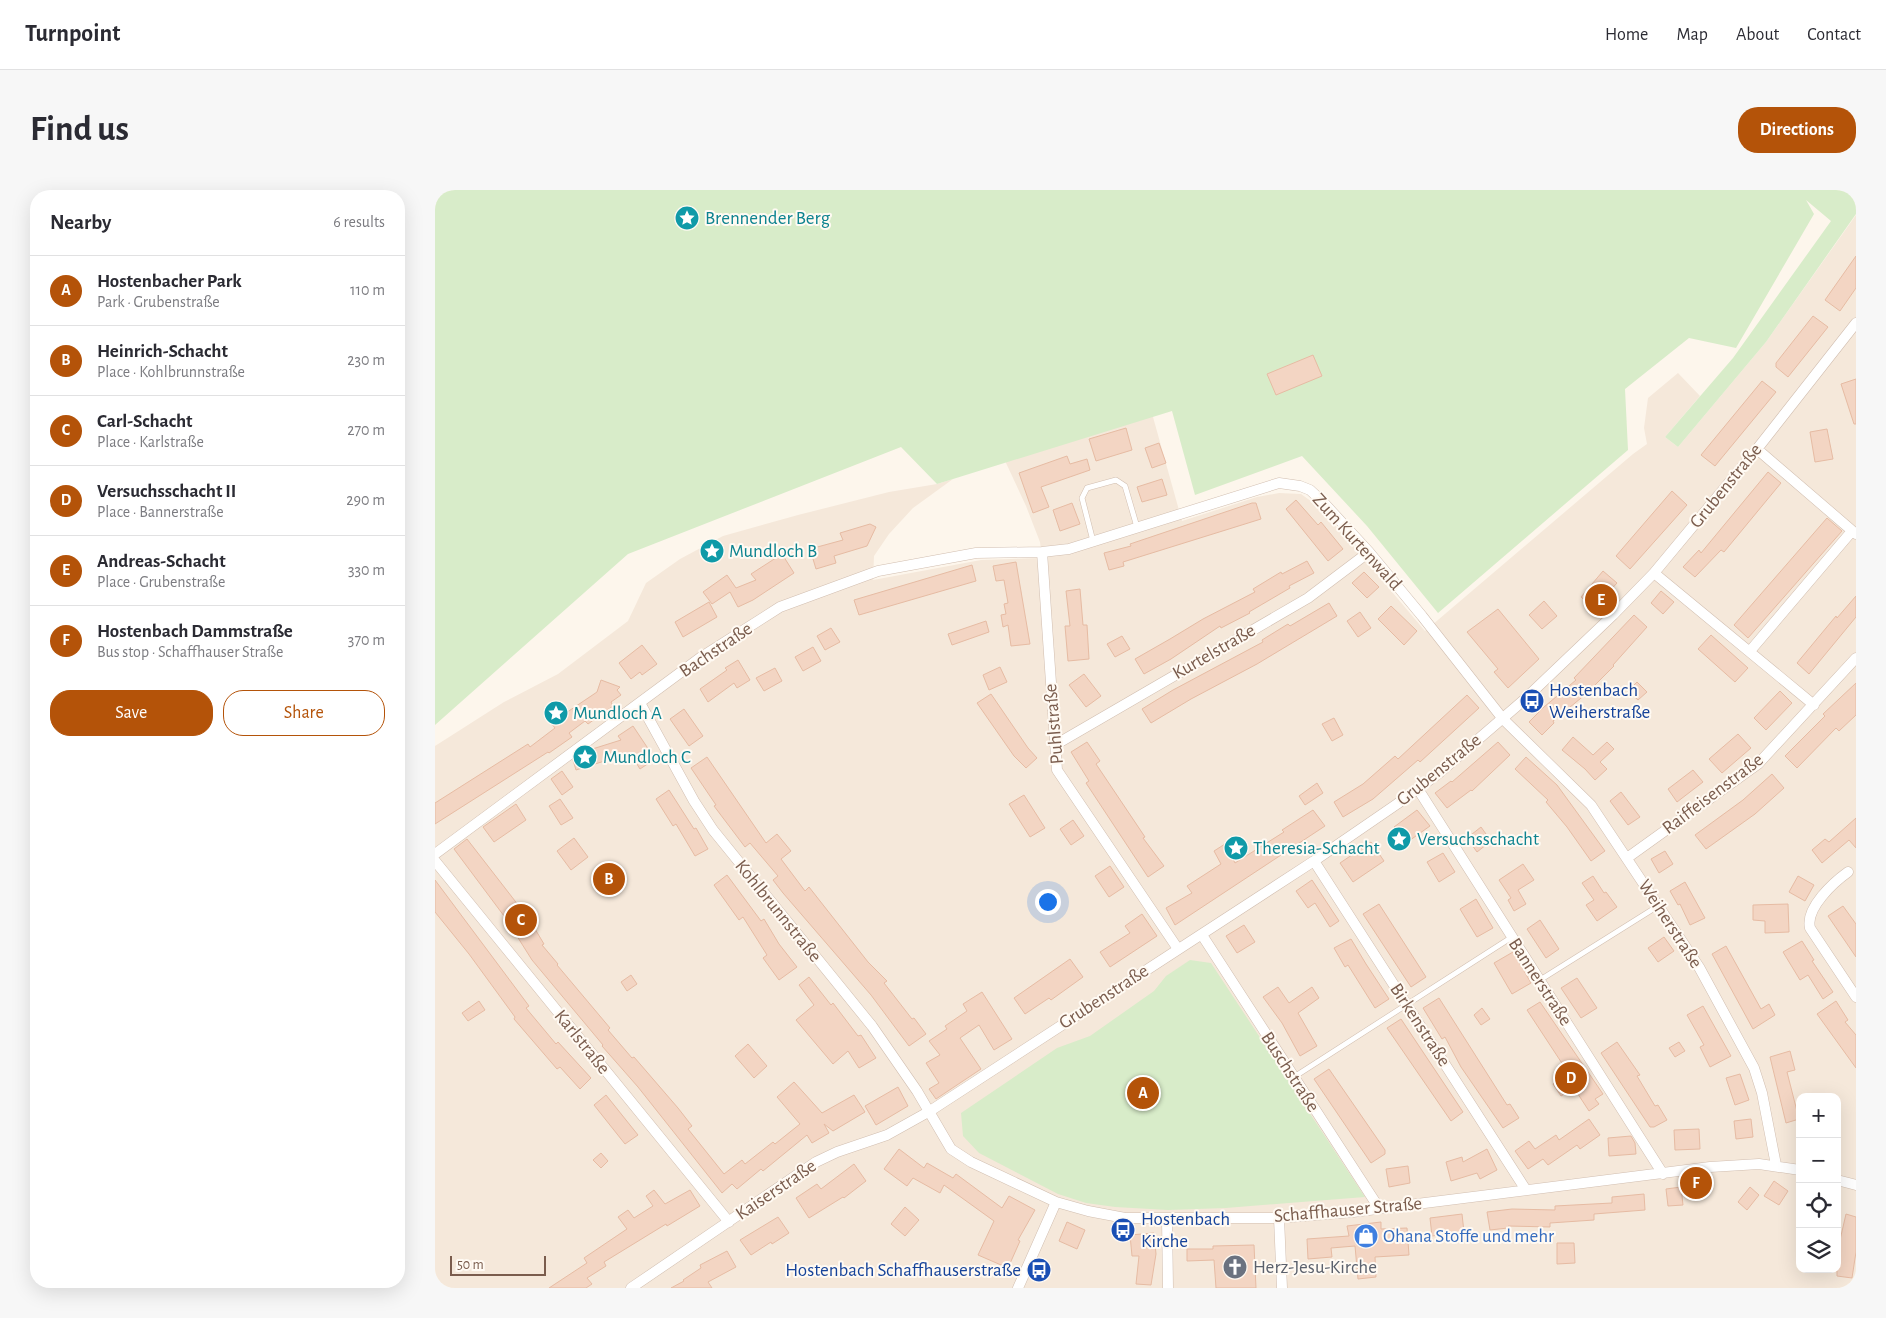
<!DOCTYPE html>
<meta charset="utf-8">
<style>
body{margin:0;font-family:"Alegreya Sans",sans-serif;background:#f7f7f7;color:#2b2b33}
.controls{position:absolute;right:15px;bottom:15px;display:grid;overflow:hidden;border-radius:10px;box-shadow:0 5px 20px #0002}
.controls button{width:45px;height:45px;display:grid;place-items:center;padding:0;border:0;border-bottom:1px solid #e1e1e2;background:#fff;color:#2b2b33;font:25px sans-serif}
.scale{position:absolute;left:15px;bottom:12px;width:96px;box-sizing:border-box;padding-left:5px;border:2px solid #7a5c4d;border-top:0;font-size:14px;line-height:18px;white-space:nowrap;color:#7a5c4d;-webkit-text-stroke:4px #fffaf3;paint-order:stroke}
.you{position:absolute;left:612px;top:711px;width:18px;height:18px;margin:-12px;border:4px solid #fff;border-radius:50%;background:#1a73e8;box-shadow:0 0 0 8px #1a73e833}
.badge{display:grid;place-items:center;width:32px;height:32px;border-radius:50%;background:#b45309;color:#fff;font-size:16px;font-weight:700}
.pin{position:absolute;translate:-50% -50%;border:2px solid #fff;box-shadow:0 1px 5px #0006}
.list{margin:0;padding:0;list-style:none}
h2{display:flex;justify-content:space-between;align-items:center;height:65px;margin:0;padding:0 20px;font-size:21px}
h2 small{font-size:16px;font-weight:400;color:#7c7c81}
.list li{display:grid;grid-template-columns:32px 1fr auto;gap:15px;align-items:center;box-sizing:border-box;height:70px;padding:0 20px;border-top:1px solid #e1e1e2}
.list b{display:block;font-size:19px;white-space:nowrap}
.list p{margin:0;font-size:16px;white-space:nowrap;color:#7c7c81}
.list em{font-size:16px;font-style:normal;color:#7c7c81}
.actions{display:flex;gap:10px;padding:15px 20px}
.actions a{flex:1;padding:11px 0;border:1px solid #b45309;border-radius:20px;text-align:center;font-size:18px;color:#b45309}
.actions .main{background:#b45309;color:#fff}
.icon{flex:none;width:28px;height:28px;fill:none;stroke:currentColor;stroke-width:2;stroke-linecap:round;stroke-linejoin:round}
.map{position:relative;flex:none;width:1421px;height:1098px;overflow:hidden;border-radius:20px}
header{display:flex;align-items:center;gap:30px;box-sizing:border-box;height:70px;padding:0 25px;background:#fff;border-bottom:1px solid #e1e1e2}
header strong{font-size:24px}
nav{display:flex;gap:28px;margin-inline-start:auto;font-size:18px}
.intro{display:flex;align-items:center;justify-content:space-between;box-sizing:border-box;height:120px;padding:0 30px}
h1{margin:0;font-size:35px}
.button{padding:12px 22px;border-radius:20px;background:#b45309;color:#fff;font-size:18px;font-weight:700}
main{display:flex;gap:30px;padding:0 30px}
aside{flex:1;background:#fff;border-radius:20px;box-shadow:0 5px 20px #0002}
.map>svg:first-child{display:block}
.residential{fill:#f5e8da;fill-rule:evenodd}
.green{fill:#d8ecc9}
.building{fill:#f3d5c3;stroke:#e6bba3}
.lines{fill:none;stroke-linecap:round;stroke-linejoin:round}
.service-casing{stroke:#d1beb0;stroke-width:6}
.minor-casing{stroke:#d1beb0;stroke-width:11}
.service{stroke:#fff;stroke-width:5}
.minor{stroke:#fff;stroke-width:10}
.labels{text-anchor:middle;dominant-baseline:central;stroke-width:4;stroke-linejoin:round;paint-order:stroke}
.culture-label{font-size:19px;fill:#0d838f;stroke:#fffaf3;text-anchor:start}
.street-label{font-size:19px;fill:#7a5c4d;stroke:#fffaf3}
.transit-label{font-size:19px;fill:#164399;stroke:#fffaf3;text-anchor:start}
.shop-label{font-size:19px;fill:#366cbe;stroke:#fffaf3;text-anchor:start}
.worship-label{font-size:19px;fill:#5b616d;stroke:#fffaf3;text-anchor:start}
</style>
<header>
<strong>Turnpoint</strong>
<nav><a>Home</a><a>Map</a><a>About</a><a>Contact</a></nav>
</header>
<div class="intro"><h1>Find us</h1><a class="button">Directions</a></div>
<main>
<aside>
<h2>Nearby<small>6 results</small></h2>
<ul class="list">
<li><span class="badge">A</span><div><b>Hostenbacher Park</b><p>Park · Grubenstraße</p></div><em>110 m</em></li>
<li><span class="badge">B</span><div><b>Heinrich-Schacht</b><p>Place · Kohlbrunnstraße</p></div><em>230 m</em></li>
<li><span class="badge">C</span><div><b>Carl-Schacht</b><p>Place · Karlstraße</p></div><em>270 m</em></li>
<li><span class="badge">D</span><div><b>Versuchsschacht II</b><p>Place · Bannerstraße</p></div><em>290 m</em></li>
<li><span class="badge">E</span><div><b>Andreas-Schacht</b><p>Place · Grubenstraße</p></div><em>330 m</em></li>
<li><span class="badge">F</span><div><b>Hostenbach Dammstraße</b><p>Bus stop · Schaffhauser Straße</p></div><em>370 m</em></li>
</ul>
<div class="actions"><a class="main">Save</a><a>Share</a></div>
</aside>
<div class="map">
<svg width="1421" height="1098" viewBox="0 0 1421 1098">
<rect width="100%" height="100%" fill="#fdf6ec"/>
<!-- residential -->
<path class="residential" d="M1421,25V1098H0V556L69,512L123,484L193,431L211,393L245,369L288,346L363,325L454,302L502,294L518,289L478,318L454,344L439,366L438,390L546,370L607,368L605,352L591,316L565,260L697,221L718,227L747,331L822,307L844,303L866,304L880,314L909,345L990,441L1198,264L1212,254L1209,238L1213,208L1243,183L1265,206L1230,247L1243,257L1331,152ZM1365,907H1402V1079H1365Z"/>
<!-- green -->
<path class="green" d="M0,0H1421V24L1331,152L1243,257L1230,247L1298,168L1396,31L1371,10L1379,24L1301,158L1254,148L1190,199L1193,260L1003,423L932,336L867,266L760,305L737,221L502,294L466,257L193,364L0,535Z
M755,770L776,773L930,1007L791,1018L733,1020L680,1017L651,1013L623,1004L544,963L528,946L526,923L622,858L655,846L719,801L731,786Z"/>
<!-- building -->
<path class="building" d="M1421,66V98L1405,121L1390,110Z
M1378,126L1393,137L1353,187L1341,177V173Z
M878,165L887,186L841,205L832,184Z
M1421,189V234H1419L1406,194Z
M1327,191L1341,202L1280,276L1266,265Z
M691,238L697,260L661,271L654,249Z
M1392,239L1398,269L1380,272L1375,242Z
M724,253L731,273L717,278L710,258Z
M632,266L635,274L652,269L655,280L606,297L614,317L598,323L584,283Z
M1333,282L1346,293L1289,362L1286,360L1260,387L1248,377L1264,360L1266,363Z
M727,289L732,305L707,312L702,297Z
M1237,301L1252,315L1195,379L1181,366Z
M861,310L883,335L886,332L908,359L893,371L851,319Z
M637,313L645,334L625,341L618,320Z
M817,313H821L826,329L688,372L689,376L674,380L669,363L696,356L695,354Z
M1392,328L1407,341L1313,448L1299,435Z
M435,334L441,337L432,356L399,366L401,373L381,379L375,359L408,350L405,343Z
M347,364L359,383L318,410L303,417L295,402L277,414L268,402L292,385L301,398L321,390L316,384Z
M872,371L879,383L854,396L855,398L814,422L815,423L786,438L785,436L736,469L709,484L700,469L735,449L768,429L820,402L818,399L846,382L847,384Z
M581,372L595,454L576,456L573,435L568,437L566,425L571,424L569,414L573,413L569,390L561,391L558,376Z
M537,375L541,391L424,425L419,410Z
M1168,381L1182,393L1159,418L1146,407Z
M929,382L944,397L932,408L917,393Z
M645,399L648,435H652L654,469L633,471L630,436H635L631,401Z
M1226,401L1239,412L1228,424L1216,413Z
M1421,406V427L1374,484L1362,473L1401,426L1402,428Z
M1109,411L1122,426L1107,439L1094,425Z
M274,412L282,427L248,447L240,432Z
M894,413L902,426L822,474L756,509L716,533L707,519L738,500L828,452L827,450L853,434L855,436Z
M956,416L982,441L969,455L943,429Z
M1063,419L1104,469L1073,498L1059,482L1063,479L1032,442Z
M925,422L936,438L923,447L912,431Z
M1199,425L1212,437L1178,475L1179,476L1151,504L1118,531L1119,533L1107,545L1094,532L1109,517L1141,490L1139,488Z
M551,431L554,442L517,455L513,444Z
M396,438L405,452L390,460L382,446Z
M1276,445L1313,478L1300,492L1263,459Z
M687,446L695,459L680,467L672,454Z
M207,455L222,474L207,485L205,482L196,489L184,473Z
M378,457L386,471L368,481L360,467Z
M303,470L315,490L302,498L299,493L273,512L265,499L292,480L290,478Z
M565,477L572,492L554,500L548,485Z
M340,478L347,491L329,501L321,488Z
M649,484L666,506L651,517L634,495Z
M166,490L185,497L182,500L186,505L176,512L178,516L153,534L150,531L134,543L137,547L114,563L113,562L0,634V613L93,554L95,557L120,538L116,533L162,502Z
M1202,492L1212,502L1203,510L1193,501Z
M1421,493V525L1404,541L1401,538L1362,578L1350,566L1390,526L1388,524Z
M1345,501L1357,513L1331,540L1319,528Z
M556,504L593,558L602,568L591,578L579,566L542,513Z
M1032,505L1044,518L985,572L983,570L938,609L908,627L899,612L928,594L960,566L963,569Z
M249,519L268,546L254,556L235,529Z
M899,528L908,545L897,551L887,534Z
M198,536L220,569L205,579L195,563L141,580L138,570L151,561L186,550L183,546Z
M1303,544L1316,558L1287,583L1274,569Z
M1138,547L1158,565L1172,552L1179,559L1165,572L1172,579L1160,590L1150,579L1127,560Z
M652,552L665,571L661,574L710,647L708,648L729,676L713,687L651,593L654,591L636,562Z
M1063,552L1075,565L1037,601L1036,600L1012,618L1000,603L1016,591L1017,592Z
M272,567L331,653L342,644L356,661L346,669L370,701L374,697L433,772L452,791L449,793L477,829L479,828L491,844L474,856L436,805L348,703L338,690L343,686L315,653L310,657L279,616L281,615L256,578Z
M1091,567L1122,595L1170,661L1156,671L1132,637L1111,612L1113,610L1080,579Z
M1258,580L1268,592L1242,612L1233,599Z
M127,581L138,597L127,605L116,589Z
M1337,584L1349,598L1320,624L1271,659L1260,645L1308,610Z
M882,593L888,603L870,615L864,606Z
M234,600L259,639L261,638L273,659L260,666L241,634L238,636L221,609Z
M1186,602L1205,627L1193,635L1175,611Z
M589,605L610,638L595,647L574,614Z
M125,609L138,628L126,635L114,616Z
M81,614L91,630L59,652L48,637Z
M878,620L890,636L740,735L731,718L757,703L752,696L786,674L779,661L790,654L800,673L849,642L847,640Z
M982,620L995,636L971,653L959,637Z
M1421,628V658L1414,650L1387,673L1377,660L1390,649L1394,652Z
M638,630L649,646L636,655L625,639Z
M1046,637L1056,651L1042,662L1032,648Z
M139,648L153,667L136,680L122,661Z
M32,649L94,729L109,754L107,755L123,774L122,775L175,838L173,840L197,868L199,867L243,918L257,936L253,939L289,984L307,970L310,974L338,952L340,954L365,934L342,907L359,892L387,923L419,905L430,922L398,941L389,934L394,943L377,953L372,945L328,981L326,979L302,999L297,994L287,1003L203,897L167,856L168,855L97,770L80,743L81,742L19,659Z
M936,652L949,671L918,692L905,673Z
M1230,661L1238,674L1224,683L1216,669Z
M1008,663L1020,682L1004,692L992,672Z
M1088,674L1099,690L1083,700L1091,714L1079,721L1073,710L1076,708L1064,690Z
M675,676L689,697L674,707L660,686Z
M292,685L326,731L329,729L344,754L362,777L344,790L328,768L332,765L308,727L304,730L279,695Z
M1158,686L1169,703L1171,702L1182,717L1162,731L1151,715L1159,710L1147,693Z
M1363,686L1379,695L1370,711L1354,702Z
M0,690L94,816L91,818L121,854L123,852L156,888L145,899L125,877L122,879L79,829L80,827L34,764L0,722Z
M877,690L904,731L895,737L880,713L873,718L861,701Z
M1250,692L1270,728L1255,735L1245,714L1243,715L1235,701Z
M1041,709L1058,738L1042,747L1025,719Z
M944,714L991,787L976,797L928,724Z
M1353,714L1354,742L1330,743V731L1318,730V715Z
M1408,716L1421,734V767L1393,726Z
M707,724L722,746L675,777L665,762L695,743L690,736Z
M1105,730L1124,759L1111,768L1092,739Z
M809,735L820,752L802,763L791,746Z
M1229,747L1239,761L1223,772L1213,758Z
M916,749L931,774L954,809L940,818L913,775L910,777L899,758Z
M1367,751L1379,770L1377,771L1398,802L1388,809L1373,785L1365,790L1348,762Z
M1291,756L1326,819L1334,814L1340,825L1318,839L1277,764Z
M1078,762L1096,793L1077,804L1059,773Z
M635,769L648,787L616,810L614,808L590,824L579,808Z
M196,785L202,794L192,801L186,792Z
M374,787L396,815L398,813L423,846L426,845L441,868L424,878L413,861L398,874L376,848L361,830L379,815L364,795Z
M1142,788L1162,818L1146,828L1126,798Z
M843,797L854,813L877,797L884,808L863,823L882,856L865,866L847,833L828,807Z
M547,802L577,849L559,860L544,835L525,848L546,879L501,909L494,899L504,893L491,873L505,865L494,851L512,839L510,836L532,821L528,814Z
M1004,808L1072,915L1075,914L1084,928L1068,938L1026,877L1010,847L1007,849L988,818Z
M44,811L50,820L33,831L27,823Z
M1401,811L1413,830L1410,832L1421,845V878L1382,824Z
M1105,812L1168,904L1160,909L1164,914L1154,921L1139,898L1126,906L1118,894L1134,884L1092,820Z
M1268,816L1296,866L1275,877L1265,857L1269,855L1252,825Z
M1047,818L1055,829L1046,835L1039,825Z
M966,829L1028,922L1016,931L952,838Z
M1182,852L1205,885L1202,886L1220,916L1223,915L1232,930L1219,937H1215L1166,863Z
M1244,852L1250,861L1240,867L1234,858Z
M313,854L332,876L319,888L300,866Z
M1355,861L1360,880L1352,882L1364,929L1351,933L1335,867Z
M894,879L950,960V964L936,973L879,889Z
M1305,884L1314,910L1300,915L1291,888Z
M463,897L473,916L441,935L430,916Z
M171,905L203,945L190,954L159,915Z
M1154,929L1165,945L1145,959L1142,955L1113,975L1108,969L1093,979L1080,961L1094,951L1100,959L1121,945L1124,950Z
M1316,929L1318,947L1301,949L1299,931Z
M1264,939L1265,959L1240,960L1239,940Z
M1196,946L1200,953L1201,964L1174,966L1173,948Z
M464,959L489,978L492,973L518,988L521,984L567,1018L574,1006L600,1020L583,1050L585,1051L573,1078L543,1065L559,1031L509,995L505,1003L478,988L472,996L449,979Z
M1052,959L1062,980L1045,989L1042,983L1016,991L1011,972L1027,967L1028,972Z
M166,963L173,971L166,978L158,970Z
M419,974L431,991L409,1008L408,1007L374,1028L361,1008L382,994L386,999Z
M973,976L975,993L954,997L951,979Z
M1339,991L1353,1001L1344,1015L1329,1006Z
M1246,997L1248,1015L1233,1016L1231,999Z
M1315,997L1324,1005L1312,1020L1303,1012Z
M219,1000L230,1014L255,1000L265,1016L232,1036L231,1034L169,1072L171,1076L152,1088L157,1094L151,1098H114L152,1073L149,1068L192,1039L183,1027L193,1020L199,1028L218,1016L211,1006Z
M1209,1004L1210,1020L1159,1024V1030L1115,1033V1037L1073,1036V1038L1055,1040L1052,1022L1077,1019L1120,1020V1016L1177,1013V1007Z
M470,1017L484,1030L470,1046L456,1034Z
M1027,1024L1029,1042L997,1046L995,1028Z
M1411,1024L1421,1027V1062L1417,1088L1402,1086V1063Z
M343,1027L354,1043L337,1054L336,1052L316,1065L305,1050Z
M632,1032L650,1040L642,1059L624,1051Z
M946,1032V1039L972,1038L974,1065L940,1067L941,1087L923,1089L920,1056L896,1058L897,1067L873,1069L872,1049L914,1046L912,1036Z
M719,1043L721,1064L716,1095L701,1094L704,1066H697L695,1045Z
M1122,1053H1139L1140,1073L1122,1074Z
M819,1055L821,1098H781L779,1070L752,1071V1059H778V1056Z
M292,1061L301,1077L273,1092L277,1098H236L249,1091L248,1090L266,1078L265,1075Z"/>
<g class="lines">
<defs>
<path id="service" d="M658,351L647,308L652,298L681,290L690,296L702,337
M1105,790L1223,716
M859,887L1077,747"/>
<path id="minor" d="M1322,259L1421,344
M607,362L622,580L743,759
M1219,383L1379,515
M1315,461L1417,341
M205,513L259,611L278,640L437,836L482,901L516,959L536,972L621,1012L653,1021L690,1028H844L918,1022L1275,977L1324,974L1365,980
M620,555L873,408L934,362
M983,599L1228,984
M0,664L265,468L345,417L443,381L541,363L607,362L634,359L844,293L865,296L875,300L888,312L934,362L987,426L1068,529L1156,615L1264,777L1319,878L1327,903L1341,975
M1192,668L1323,574L1421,468
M0,671L294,1032
M879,671L1091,1000
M1413,682C1399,692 1370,718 1375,738L1421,807
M767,745L944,1018
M1402,990L1421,995
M844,1028L847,1098
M732,1029L733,1098
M196,1098L381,972L402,962L452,945L495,921L879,671L962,614L1004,583L1090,509L1178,425L1219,383L1322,259L1421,133
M583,1098L621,1012"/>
</defs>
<!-- service casing -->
<use href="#service" class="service-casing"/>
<!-- minor casing -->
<use href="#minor" class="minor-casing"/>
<!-- service -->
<use href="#service" class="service"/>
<!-- minor -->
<use href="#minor" class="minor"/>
</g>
<!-- icons -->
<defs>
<symbol id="sight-disc" viewBox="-11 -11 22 22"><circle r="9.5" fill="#0f9aa8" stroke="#fffaf3"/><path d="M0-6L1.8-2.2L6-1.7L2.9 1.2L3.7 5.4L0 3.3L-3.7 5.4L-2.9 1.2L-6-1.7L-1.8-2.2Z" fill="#fff"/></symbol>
<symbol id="bus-disc" viewBox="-11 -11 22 22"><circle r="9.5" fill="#1a4fb4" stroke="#fffaf3"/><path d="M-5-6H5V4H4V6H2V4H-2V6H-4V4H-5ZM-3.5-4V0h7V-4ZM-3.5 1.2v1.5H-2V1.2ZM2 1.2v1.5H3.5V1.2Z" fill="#fff"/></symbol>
<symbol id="shop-disc" viewBox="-11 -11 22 22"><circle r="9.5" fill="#3f7fe0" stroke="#fffaf3"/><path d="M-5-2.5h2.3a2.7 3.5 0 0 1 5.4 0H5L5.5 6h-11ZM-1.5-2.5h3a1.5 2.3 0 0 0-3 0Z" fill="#fff"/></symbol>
<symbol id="church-disc" viewBox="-11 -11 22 22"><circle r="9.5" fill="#6b7280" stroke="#fffaf3"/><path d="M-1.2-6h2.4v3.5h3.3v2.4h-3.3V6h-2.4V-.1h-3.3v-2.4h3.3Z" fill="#fff"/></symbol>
</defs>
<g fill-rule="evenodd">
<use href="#sight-disc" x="238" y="14" width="28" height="28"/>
<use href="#sight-disc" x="263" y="347" width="28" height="28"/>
<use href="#bus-disc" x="1083" y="497" width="28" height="28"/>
<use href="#sight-disc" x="107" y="509" width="28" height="28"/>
<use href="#sight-disc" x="136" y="553" width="28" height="28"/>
<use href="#sight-disc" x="950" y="635" width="28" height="28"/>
<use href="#sight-disc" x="787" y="644" width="28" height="28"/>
<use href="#bus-disc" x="674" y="1026" width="28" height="28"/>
<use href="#shop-disc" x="917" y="1032" width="28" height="28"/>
<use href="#church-disc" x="786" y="1063" width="28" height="28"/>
<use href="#bus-disc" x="590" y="1066" width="28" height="28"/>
</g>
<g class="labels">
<!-- culture labels -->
<g class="culture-label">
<text x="270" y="28">Brennender Berg</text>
<text x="294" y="361">Mundloch B</text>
<text x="138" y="523">Mundloch A</text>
<text x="168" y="567">Mundloch C</text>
<text x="982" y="649">Versuchsschacht</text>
<text x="818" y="658">Theresia-Schacht</text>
</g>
<!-- street labels -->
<g class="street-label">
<text transform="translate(1291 296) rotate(-51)">Grubenstraße</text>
<text transform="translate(922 352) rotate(48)">Zum Kurtenwald</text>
<text transform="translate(281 460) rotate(-34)">Bachstraße</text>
<text transform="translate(779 462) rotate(-30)">Kurtelstraße</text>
<text transform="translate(619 534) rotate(-95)">Puhlstraße</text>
<text transform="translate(1004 580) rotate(-39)">Grubenstraße</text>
<text transform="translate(1278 604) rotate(-37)">Raiffeisenstraße</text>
<text transform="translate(343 721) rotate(51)">Kohlbrunnstraße</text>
<text transform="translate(1235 734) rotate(57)">Weiherstraße</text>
<text transform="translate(1105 792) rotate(57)">Bannerstraße</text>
<text transform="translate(669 807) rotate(-33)">Grubenstraße</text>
<text transform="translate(985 835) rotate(57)">Birkenstraße</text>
<text transform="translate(147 852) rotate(51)">Karlstraße</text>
<text transform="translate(855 882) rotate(57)">Buschstraße</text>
<text transform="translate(341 1000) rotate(-34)">Kaiserstraße</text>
<text transform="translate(913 1020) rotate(-5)">Schaffhauser Straße</text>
</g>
<!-- transit labels -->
<g class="transit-label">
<text x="1114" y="500">Hostenbach<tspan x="1114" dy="22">Weiherstraße</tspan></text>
<text x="706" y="1029">Hostenbach<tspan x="706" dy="22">Kirche</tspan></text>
<text x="586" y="1080" text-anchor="end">Hostenbach Schaffhauserstraße</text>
</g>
<!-- shop labels -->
<g class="shop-label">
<text x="948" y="1046">Ohana Stoffe und mehr</text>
</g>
<!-- worship labels -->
<g class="worship-label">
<text x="818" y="1077">Herz-Jesu-Kirche</text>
</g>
</g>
</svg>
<div class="controls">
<button>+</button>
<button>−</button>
<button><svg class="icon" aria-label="locate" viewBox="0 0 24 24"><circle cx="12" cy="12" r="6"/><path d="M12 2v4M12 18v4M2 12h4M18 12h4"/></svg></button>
<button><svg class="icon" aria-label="layers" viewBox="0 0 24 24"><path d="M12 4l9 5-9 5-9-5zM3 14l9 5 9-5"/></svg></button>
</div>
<div class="scale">50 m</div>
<div class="you"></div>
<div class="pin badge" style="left:708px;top:903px">A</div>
<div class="pin badge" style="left:174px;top:689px">B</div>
<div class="pin badge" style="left:86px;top:730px">C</div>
<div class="pin badge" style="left:1136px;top:888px">D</div>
<div class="pin badge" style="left:1166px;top:410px">E</div>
<div class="pin badge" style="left:1261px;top:993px">F</div>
</div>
</main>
